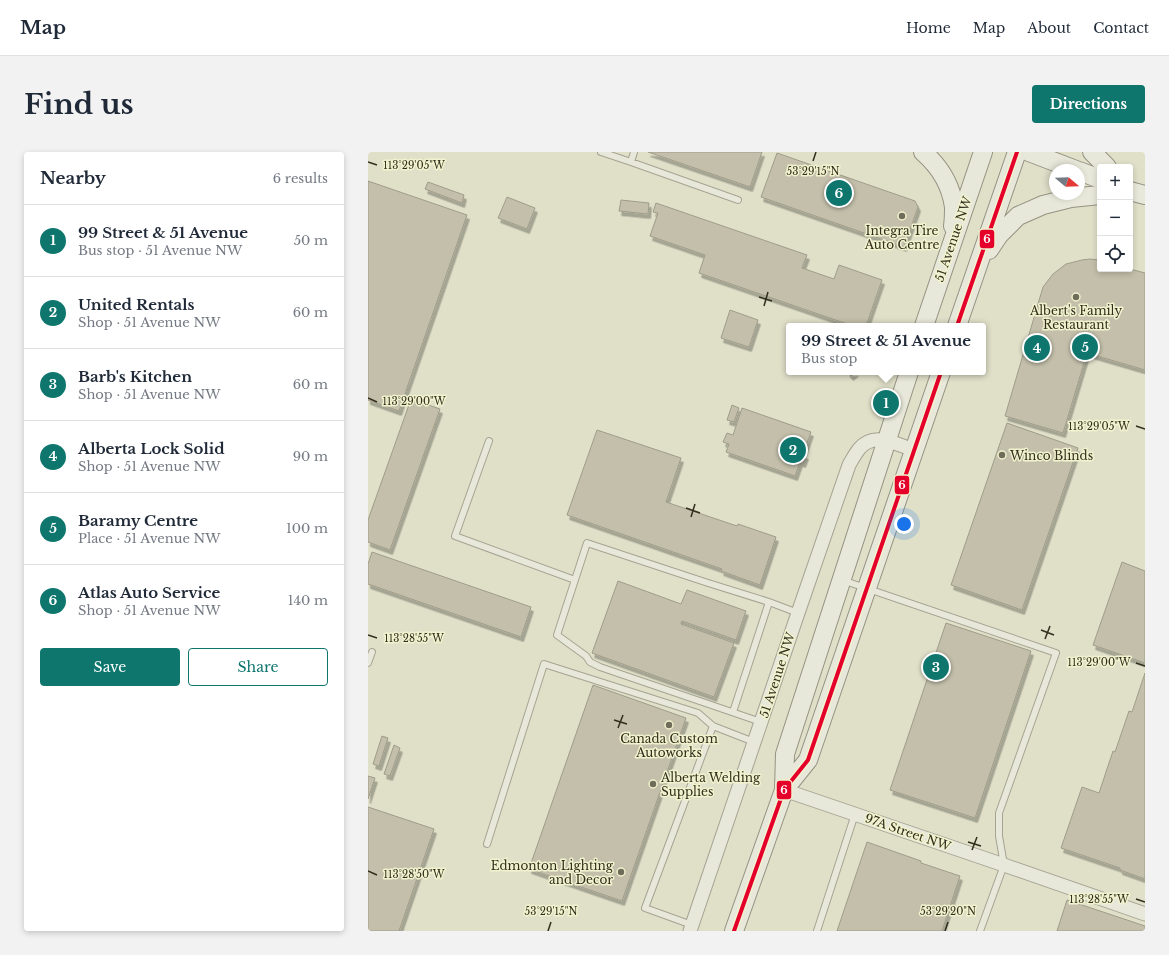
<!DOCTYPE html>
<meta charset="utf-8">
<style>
body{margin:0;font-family:"Libre Baskerville",serif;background:#f2f2f3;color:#1f2937}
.controls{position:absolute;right:12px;top:12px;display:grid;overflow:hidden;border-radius:4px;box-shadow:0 2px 6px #0003}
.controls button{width:36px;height:36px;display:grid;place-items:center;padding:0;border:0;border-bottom:1px solid #e0e1e3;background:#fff;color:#1f2937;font:20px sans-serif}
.compass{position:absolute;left:681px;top:12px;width:36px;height:36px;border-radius:50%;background:#fff;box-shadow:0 2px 6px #0003;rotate:109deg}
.you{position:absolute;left:536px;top:372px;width:14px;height:14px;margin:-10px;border:3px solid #fff;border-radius:50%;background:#1a73e8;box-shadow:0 0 0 6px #1a73e833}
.badge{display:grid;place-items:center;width:26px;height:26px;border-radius:50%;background:#0f766e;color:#fff;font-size:13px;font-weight:700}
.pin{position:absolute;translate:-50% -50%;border:2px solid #fff;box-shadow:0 1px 4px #0006}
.popup{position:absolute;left:418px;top:171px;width:200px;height:52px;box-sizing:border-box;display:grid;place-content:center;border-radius:4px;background:#fff;filter:drop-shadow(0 1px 3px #0005);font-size:13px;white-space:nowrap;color:#747a83}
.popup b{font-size:15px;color:#1f2937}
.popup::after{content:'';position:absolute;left:50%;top:100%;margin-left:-8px;border:8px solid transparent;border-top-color:#fff}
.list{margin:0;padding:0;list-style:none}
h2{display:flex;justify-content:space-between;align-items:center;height:52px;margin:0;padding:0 16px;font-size:17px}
h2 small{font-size:13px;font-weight:400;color:#747a83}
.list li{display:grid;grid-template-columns:26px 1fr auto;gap:12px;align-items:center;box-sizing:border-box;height:72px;padding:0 16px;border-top:1px solid #e0e1e3}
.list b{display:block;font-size:15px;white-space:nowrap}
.list p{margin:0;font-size:13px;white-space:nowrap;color:#747a83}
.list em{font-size:13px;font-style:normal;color:#747a83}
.actions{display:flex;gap:8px;padding:12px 16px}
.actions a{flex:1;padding:9px 0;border:1px solid #0f766e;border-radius:4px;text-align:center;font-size:14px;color:#0f766e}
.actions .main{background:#0f766e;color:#fff}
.icon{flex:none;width:22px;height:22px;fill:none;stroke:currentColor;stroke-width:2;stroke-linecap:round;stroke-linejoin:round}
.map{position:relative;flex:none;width:777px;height:779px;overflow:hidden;border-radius:4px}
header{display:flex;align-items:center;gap:24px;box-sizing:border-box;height:56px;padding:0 20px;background:#fff;border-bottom:1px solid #e0e1e3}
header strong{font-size:19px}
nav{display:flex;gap:22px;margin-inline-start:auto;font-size:14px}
.intro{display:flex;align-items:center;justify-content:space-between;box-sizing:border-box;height:96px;padding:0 24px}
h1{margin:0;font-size:28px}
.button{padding:10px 18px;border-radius:4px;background:#0f766e;color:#fff;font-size:14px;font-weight:700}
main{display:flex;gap:24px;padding:0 24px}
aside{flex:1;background:#fff;border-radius:4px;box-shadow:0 2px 6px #0003}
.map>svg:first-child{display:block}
.building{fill:#c3bfaa;stroke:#9f9c89;filter:url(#shadow)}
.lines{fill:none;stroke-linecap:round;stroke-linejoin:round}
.lane-casing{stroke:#a5a493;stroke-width:8}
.street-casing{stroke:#a5a493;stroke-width:15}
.secondary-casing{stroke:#949383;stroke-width:20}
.lane{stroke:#e8e8da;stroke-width:6}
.street{stroke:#e8e8da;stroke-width:13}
.secondary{stroke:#e8e8da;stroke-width:18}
.bus-1-casing{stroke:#f1f2ce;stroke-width:7}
.bus-1{stroke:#e4002b;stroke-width:4}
.ticks{fill:none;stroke:#322d1c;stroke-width:1.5}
.poi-dot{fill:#6f6c59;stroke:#f1f2ce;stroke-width:1.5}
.labels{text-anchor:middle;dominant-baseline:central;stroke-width:3;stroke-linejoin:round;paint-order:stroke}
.poi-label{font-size:12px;fill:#322d1c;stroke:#f1f2ce}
.street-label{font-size:12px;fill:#322d1c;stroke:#f1f2ce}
.ticks-label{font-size:10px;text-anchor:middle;fill:#322d1c;stroke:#f1f2ce;stroke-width:3;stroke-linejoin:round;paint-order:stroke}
.line-badge{stroke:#f1f2ce;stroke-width:1.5}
.badge-label{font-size:11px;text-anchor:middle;font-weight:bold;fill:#fff}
</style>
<header>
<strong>Map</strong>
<nav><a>Home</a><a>Map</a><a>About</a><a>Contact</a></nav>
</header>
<div class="intro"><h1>Find us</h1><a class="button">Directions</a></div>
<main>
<aside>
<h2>Nearby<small>6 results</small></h2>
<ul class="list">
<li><span class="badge">1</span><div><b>99 Street &amp; 51 Avenue</b><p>Bus stop · 51 Avenue NW</p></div><em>50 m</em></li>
<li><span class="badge">2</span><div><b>United Rentals</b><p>Shop · 51 Avenue NW</p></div><em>60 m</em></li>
<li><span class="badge">3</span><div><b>Barb's Kitchen</b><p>Shop · 51 Avenue NW</p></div><em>60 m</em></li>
<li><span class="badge">4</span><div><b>Alberta Lock Solid</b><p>Shop · 51 Avenue NW</p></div><em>90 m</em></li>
<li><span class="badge">5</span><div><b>Baramy Centre</b><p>Place · 51 Avenue NW</p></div><em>100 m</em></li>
<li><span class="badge">6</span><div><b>Atlas Auto Service</b><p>Shop · 51 Avenue NW</p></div><em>140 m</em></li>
</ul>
<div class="actions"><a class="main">Save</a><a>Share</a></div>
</aside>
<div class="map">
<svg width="777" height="779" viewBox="0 0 777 779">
<defs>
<filter id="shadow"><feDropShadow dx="2.5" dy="4.5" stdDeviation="0" flood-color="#0004"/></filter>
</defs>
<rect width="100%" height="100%" fill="#e0e0c9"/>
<!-- building -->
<path class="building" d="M280,0H394L382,35Z
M409,1L547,49L550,55L536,95L393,45Z
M0,29L99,63L31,259L0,248Z
M60,30L96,43L94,51L57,37Z
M139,45L167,56L159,77L130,66Z
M253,48L281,51L280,62L251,59Z
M288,51L439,103L434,116L466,127L471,113L514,128L498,174H485L331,121L337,103L282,84L290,61L285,60Z
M722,107L732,108V117H762L777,121V218L719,201L695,281L637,264L675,135L685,122L698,112L714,108Z
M362,158L390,168L381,195L353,186Z
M479,220H488L483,224Z
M43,247L72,257L22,398L0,390V368Z
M364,253L371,256L366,270L359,268Z
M374,256L443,280L435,302L438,303L435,311L432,310L427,324L358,300L361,292L355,290L359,281L365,283Z
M639,271L710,296L654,458L583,433Z
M229,278L313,306L298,350L369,374L370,372L408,385L392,433L353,419L354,417L199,363Z
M4,400L163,455L153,485L0,432V412Z
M754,410L777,419V511L725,493Z
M250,429L313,452L319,438L378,459L368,488L314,469L313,472L366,491L346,545L224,501Z
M578,471L663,499L607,666L522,638Z
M777,521V727L752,718V716L693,696L714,635L731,641L745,599L747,600L761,559L764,560Z
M225,533L318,566L254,749L161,717Z
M14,584L20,586L11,614L5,612Z
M26,593L32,596L22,624L16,622Z
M0,624L7,626L0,647Z
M0,655L66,677L31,779H0Z
M499,690L553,709V711L592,724L574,779H469Z
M699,748L777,774V779H689Z"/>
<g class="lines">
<defs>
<path id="lane" d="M233,0L263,10L266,0
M263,10L370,48
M121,289L87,384L207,428
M474,428L688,501L631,661V684L636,713L612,779
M0,511L4,500
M365,560L401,450
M393,570L232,515L222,510L218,504L189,483L219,391L337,430L401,450L430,461
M119,692L176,512L330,561L345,574
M324,773L277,756L345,574L386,590
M449,779L487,662"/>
<path id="street" d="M416,638L636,713L777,762
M322,779L430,461L481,313C484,308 487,302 491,297C506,279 528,292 546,298"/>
<path id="secondary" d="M555,0C571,14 583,33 586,55C586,61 586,67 585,74
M661,0L708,18
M724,0L739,15
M711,19L732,27
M762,39L777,43
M621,98L631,83L650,64L675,53L703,46L732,43
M556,174L615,0
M589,174L649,0
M416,638L440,608L573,220
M366,779L416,638L417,602L541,220"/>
</defs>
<!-- lane casing -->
<use href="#lane" class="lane-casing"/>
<!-- street casing -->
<use href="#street" class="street-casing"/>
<!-- secondary casing -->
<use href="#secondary" class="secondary-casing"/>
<!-- lane -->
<use href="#lane" class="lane"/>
<!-- street -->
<use href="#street" class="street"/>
<!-- secondary -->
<use href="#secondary" class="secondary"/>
<defs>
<path id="bus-1" d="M589,174L649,0
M366,779L416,638L440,608L573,220"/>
</defs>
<!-- bus-1 casing -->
<use href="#bus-1" class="bus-1-casing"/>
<!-- bus-1 -->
<use href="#bus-1" class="bus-1"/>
</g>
<!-- ticks -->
<path class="ticks" d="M445,9L448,0M0,10L9,13M391,145L404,149M396,154L400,140M0,246L9,250M768,274L777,277M318,356L332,361M323,365L327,352M673,478L686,483M0,483L9,486M677,487L682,474M768,511L777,514M246,568L259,572M250,576L255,563M600,690L613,694M604,698L609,685M0,719L9,723M768,747L777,750M180,779L183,770M577,779L580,770"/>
<!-- markers -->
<g class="poi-dot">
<circle cx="534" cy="64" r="4"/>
<circle cx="708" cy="145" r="4"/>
<circle cx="634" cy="303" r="4"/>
<circle cx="301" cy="573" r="4"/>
<circle cx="285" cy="632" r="4"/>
<circle cx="253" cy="720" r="4"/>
</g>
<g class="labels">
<!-- poi labels -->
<g class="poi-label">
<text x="534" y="78">Integra Tire<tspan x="534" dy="14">Auto Centre</tspan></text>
<text x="708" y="158">Albert's Family<tspan x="708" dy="14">Restaurant</tspan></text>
<text x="642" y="303" text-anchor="start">Winco Blinds</text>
<text x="301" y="586">Canada Custom<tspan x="301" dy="14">Autoworks</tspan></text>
<text x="293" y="625" text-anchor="start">Alberta Welding<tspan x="293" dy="14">Supplies</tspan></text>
<text x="245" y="713" text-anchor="end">Edmonton Lighting<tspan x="245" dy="14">and Decor</tspan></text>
</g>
<!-- street labels -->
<g class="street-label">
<text transform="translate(585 87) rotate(-71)">51 Avenue NW</text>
<text transform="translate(409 523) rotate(-72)">51 Avenue NW</text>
<text transform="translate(540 680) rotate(19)">97A Street NW</text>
</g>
</g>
<g class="ticks-label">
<text x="46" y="17">113°29'05"W</text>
<text x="445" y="23">53°29'15"N</text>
<text x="46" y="253">113°29'00"W</text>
<text x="731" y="278">113°29'05"W</text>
<text x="46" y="490">113°28'55"W</text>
<text x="731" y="514">113°29'00"W</text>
<text x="46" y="726">113°28'50"W</text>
<text x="731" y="751">113°28'55"W</text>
<text x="183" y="763">53°29'15"N</text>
<text x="580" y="763">53°29'20"N</text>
</g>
<g class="line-badge">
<rect x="611" y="77" width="16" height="20" rx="4" fill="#e4002b"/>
<rect x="526" y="323" width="16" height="20" rx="4" fill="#e4002b"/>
<rect x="408" y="628" width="16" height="20" rx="4" fill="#e4002b"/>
</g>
<g class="badge-label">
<text x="619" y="91">6</text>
<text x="534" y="337">6</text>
<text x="416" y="642">6</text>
</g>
</svg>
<div class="controls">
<button>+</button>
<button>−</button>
<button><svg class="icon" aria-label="locate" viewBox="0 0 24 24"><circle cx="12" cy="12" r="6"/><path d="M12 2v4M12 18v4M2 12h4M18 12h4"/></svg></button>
</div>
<svg class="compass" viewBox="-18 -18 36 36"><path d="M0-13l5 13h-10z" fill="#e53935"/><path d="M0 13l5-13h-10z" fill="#747a83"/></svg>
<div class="you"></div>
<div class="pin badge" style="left:518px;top:251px">1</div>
<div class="popup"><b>99 Street &amp; 51 Avenue</b>Bus stop</div>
<div class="pin badge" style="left:425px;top:298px">2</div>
<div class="pin badge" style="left:568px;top:515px">3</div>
<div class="pin badge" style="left:669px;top:196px">4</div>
<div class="pin badge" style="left:717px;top:195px">5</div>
<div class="pin badge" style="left:471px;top:41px">6</div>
</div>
</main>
